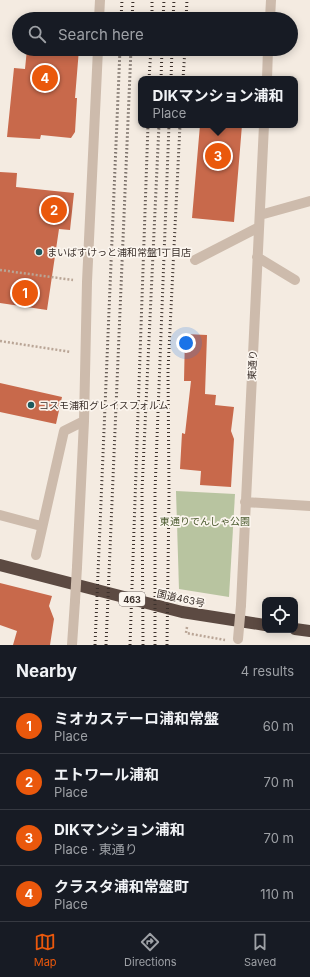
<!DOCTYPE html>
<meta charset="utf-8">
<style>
body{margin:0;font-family:Inter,"Noto Sans JP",sans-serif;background:#242831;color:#f1f3f6}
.controls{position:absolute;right:12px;bottom:12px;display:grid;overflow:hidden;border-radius:8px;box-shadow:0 2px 10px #0003}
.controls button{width:36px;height:36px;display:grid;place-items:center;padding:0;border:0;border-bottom:1px solid #363941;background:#171b24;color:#f1f3f6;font:20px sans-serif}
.you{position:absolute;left:186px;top:343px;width:14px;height:14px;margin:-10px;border:3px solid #fff;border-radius:50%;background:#1a73e8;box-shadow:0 0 0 6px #1a73e833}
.badge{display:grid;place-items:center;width:26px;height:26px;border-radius:50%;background:#ea580c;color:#fff;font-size:13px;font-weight:700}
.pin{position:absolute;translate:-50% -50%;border:2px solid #fff;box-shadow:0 1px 4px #0006}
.popup{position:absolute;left:138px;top:76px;width:160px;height:52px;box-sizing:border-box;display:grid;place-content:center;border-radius:8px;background:#171b24;filter:drop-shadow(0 1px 3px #0005);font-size:13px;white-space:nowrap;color:#9ea1a6}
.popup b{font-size:15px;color:#f1f3f6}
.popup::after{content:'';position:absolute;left:50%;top:100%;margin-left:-8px;border:8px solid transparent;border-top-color:#171b24}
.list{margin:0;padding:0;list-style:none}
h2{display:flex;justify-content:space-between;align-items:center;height:52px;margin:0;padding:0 16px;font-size:17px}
h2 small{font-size:13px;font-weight:400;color:#9ea1a6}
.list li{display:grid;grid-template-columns:26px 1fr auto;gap:12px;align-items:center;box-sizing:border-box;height:56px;padding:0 16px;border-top:1px solid #363941}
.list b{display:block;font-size:15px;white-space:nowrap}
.list p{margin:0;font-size:13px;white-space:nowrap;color:#9ea1a6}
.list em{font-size:13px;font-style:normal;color:#9ea1a6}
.icon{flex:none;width:22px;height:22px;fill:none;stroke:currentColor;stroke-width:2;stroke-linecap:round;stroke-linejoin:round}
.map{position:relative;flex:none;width:310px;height:645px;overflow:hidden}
.search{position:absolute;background:#171b24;box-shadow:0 2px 10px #0003;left:12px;right:12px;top:12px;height:44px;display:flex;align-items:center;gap:10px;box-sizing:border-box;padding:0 14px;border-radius:22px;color:#9ea1a6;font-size:15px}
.sheet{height:276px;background:#171b24}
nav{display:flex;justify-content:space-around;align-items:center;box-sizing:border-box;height:56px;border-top:1px solid #363941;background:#171b24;font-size:11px;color:#9ea1a6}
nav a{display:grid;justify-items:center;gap:2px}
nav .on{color:#ea580c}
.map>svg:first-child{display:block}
.green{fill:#b8c4a0}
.building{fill:#c8694b}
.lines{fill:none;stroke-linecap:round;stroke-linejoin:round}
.path{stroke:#b9a596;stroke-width:2.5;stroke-dasharray:2 2;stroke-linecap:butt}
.minor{stroke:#cdbbac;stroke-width:10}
.highway{stroke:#5c4a42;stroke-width:12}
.rail{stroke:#3b302b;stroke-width:3;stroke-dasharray:1 3;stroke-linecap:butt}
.minor-bridge{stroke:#cdbbac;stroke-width:10}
.poi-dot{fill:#1f5a5e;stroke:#fbf5ee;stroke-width:1.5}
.labels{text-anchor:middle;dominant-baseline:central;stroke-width:3.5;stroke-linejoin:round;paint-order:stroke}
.shield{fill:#fbf5ee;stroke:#756b66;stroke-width:1}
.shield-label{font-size:9px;font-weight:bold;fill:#3b302b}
.poi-label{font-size:10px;fill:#3b302b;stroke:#fbf5ee;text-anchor:start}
.street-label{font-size:10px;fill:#3b302b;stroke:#fbf5ee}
.park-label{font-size:10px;fill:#4a5a2e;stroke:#fbf5ee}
</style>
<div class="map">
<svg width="310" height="645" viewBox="0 0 310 645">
<rect width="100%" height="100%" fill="#f4ebe1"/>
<!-- green -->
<path class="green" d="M176,491L235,494L229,597L179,589Z"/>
<!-- building -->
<path class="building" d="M27,49H79L75,98H77L75,132L71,138L41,135L40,139L7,137L14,68L25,69Z
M200,125H242L234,222L192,218Z
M0,172L17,173L16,187L74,193L70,230L59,229L47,310L0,303Z
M185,334L207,335L205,394L216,395L215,405L234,407L231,431L234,439L231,487L200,485L201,471L180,469L182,433L185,434L191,381H184Z
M0,383L62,397L56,424L0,412Z
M0,583L52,596L49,606L54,619L50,645H13L17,631L0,625Z"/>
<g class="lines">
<!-- path -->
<path class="path" d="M0,270L73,280
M0,341L71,352
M187,627L186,633L225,640"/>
<!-- minor -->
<path class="minor" d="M99,19L100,0
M270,19L271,0
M267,79L268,49
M260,215L310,201
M257,257L295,280
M195,260L259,227
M245,502L310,506
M0,515L41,526
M36,555L64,431L84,421
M77,567L84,421L87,282L98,49
M241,605L264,125
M72,645L75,601"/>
<!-- highway -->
<path class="highway" d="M0,565L182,612L265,625
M295,629L310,631"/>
<!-- rail -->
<path class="rail" d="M121,19L122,0
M132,19L133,0
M152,19V0
M163,19L164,0
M173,19L174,0
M186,19L187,0
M149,79L151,49
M161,79L162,49
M171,79L172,49
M183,79L185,49
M95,645L120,49
M106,645L131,49
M130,645L148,125
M143,645L142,490L159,125
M155,645V491L169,125
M167,645L169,494L168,370L180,125"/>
<!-- minor-bridge -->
<path class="minor-bridge" d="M75,601L77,567
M238,639L241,605"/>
</g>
<!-- markers -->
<g class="poi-dot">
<circle cx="39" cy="252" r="4"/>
<circle cx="31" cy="405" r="4"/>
</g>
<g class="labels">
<!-- shield labels -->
<rect class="shield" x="119" y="592" width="26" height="14" rx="3"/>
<g class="shield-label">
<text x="132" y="599">463</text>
</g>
<!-- poi labels -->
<g class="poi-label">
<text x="47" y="252">まいばすけっと浦和常盤1丁目店</text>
<text x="39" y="405">コスモ浦和グレイスフォルム</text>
</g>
<!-- street labels -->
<g class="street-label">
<text transform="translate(252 365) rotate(-87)">東通り</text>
<text transform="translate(181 598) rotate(12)">国道463号</text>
</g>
<!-- park labels -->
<g class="park-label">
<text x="205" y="521">東通りでんしゃ公園</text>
</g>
</g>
</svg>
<div class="controls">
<button><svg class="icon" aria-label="locate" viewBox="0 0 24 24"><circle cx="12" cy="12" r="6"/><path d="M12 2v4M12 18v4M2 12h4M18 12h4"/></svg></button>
</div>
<div class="you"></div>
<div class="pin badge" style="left:25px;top:293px">1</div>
<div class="pin badge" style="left:54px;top:210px">2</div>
<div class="pin badge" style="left:218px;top:156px">3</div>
<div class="popup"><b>DIKマンション浦和</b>Place</div>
<div class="pin badge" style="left:45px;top:78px">4</div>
<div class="search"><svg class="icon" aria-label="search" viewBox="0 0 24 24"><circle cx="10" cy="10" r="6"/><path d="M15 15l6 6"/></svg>Search here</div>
</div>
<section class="sheet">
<h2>Nearby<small>4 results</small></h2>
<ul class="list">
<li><span class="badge">1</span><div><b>ミオカステーロ浦和常盤</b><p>Place</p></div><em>60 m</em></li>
<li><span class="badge">2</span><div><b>エトワール浦和</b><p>Place</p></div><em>70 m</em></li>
<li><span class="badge">3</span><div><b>DIKマンション浦和</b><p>Place · 東通り</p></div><em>70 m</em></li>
<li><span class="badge">4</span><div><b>クラスタ浦和常盤町</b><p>Place</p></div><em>110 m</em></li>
</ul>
</section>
<nav>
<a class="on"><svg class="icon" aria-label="map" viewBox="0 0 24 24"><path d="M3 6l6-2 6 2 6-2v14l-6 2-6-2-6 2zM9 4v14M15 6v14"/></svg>Map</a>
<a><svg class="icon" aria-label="directions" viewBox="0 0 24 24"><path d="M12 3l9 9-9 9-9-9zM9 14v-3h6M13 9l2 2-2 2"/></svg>Directions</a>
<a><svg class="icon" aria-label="saved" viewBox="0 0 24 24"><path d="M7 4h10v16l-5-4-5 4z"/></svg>Saved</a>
</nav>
